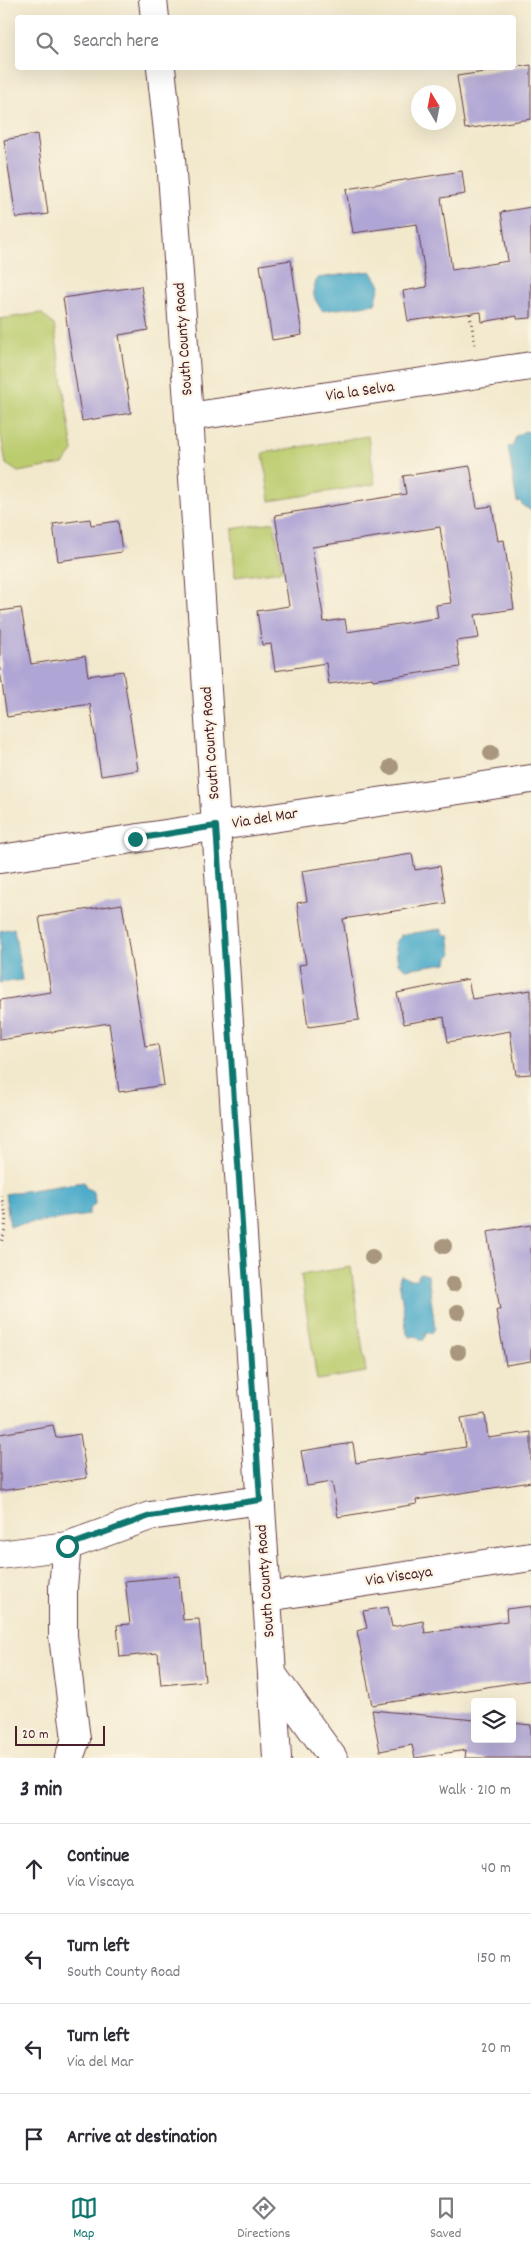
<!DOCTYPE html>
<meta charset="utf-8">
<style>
body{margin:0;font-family:Dekko,sans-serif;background:#f2f2f3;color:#2b2b33}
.controls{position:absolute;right:15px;bottom:15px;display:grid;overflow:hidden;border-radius:5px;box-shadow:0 5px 20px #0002}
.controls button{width:45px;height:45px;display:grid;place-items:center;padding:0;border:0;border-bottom:1px solid #e1e1e2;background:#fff;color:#2b2b33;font:25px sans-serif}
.compass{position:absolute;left:411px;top:85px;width:45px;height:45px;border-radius:50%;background:#fff;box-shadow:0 5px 20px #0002;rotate:350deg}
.scale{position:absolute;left:15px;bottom:12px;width:90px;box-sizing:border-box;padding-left:5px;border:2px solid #4a1f2b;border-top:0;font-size:14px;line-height:18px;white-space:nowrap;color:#4a1f2b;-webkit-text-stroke:4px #fcf5e5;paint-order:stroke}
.stop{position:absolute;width:15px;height:15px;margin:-11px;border:4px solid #0f766e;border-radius:50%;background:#fff}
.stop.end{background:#0f766e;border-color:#fff;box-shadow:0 1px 5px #0008}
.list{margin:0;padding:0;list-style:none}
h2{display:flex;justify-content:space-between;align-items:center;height:65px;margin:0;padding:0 20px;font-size:21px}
h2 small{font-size:16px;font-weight:400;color:#7c7c81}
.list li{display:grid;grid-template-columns:32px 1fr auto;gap:15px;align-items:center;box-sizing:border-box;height:90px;padding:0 20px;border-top:1px solid #e1e1e2}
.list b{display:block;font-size:19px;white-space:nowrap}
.list p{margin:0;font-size:16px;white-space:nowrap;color:#7c7c81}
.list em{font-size:16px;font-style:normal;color:#7c7c81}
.icon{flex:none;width:28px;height:28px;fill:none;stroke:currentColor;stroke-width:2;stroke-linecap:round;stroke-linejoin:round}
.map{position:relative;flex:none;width:531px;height:1758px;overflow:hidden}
.search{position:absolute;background:#fff;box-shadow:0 5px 20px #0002;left:15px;right:15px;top:15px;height:55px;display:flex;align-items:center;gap:12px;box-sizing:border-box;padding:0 18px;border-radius:5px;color:#7c7c81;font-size:19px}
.sheet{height:425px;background:#fff}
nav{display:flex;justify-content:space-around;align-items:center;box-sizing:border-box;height:70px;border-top:1px solid #e1e1e2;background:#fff;font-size:14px;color:#7c7c81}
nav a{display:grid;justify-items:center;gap:2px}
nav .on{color:#0f766e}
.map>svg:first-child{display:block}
.green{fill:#bbcc6e;stroke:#82764c}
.water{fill:#4aaac9;stroke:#4a647a}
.building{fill:#b0a6d5;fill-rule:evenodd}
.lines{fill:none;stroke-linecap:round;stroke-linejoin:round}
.street-casing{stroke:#633d43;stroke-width:30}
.secondary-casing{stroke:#633d43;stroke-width:30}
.path{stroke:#633d43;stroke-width:3;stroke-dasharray:1 4;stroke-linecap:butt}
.street{stroke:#fff;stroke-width:28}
.secondary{stroke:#fff;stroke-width:28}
.tree{fill:#a8967f}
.route{stroke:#0f766e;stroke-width:6}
.labels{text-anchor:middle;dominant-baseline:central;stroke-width:4.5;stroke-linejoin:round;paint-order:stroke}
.street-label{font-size:16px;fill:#4a1f2b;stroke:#fcf5e5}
</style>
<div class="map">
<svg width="531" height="1758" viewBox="0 0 531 1758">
<rect width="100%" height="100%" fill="#fcf5e5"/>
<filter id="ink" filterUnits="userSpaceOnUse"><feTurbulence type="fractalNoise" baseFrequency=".02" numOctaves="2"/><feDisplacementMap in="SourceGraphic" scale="10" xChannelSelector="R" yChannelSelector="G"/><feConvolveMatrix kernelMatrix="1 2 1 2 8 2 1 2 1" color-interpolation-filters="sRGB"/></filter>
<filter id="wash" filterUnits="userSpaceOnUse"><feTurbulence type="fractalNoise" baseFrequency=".0096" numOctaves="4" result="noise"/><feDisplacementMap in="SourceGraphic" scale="20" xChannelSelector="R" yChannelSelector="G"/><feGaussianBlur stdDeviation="1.12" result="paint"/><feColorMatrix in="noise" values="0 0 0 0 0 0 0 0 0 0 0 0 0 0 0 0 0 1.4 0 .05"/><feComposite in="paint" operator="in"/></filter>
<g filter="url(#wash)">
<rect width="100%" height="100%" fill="#f2e9cd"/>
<!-- green -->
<path class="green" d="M41,313L54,325L73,451L63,464L18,472L6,464L0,430V319Z
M368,436L375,484L270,501L263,453Z
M274,522L282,571L235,577L232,529Z
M351,1267L366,1372L317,1380L301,1275Z"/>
<!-- water -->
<path class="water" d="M371,271L380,285L375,304L322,311L315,299L313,292L317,278Z
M525,431L531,433V510L523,506L520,501L517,502L508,447L513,446L516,436Z
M14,928L22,980L0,983V931Z
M441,929L445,935H449L452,955L448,957L447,963L406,969L398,963L395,942L400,938L401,935Z
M84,1182L85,1187L94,1192L95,1204L89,1210V1215L10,1226L5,1194Z
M420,1273L428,1275L435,1328L432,1333H426L424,1340H420L416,1336L410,1337L407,1334L399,1280L401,1275L410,1280L417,1279Z"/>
<g id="blocks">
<!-- building -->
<path class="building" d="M531,65V119L465,129L457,76Z
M37,134L48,214L16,218L4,140Z
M462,171L465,194L441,198L452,270L508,261L501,212L531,207V318L517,319V316L482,322L481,312L408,321L403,291L427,287L417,224L353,233L346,189Z
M291,260L302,335L272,340L260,265Z
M141,286L148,330L119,335L131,413L82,421L63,298Z
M470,466L477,508L492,506L498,541L504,540L514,609L475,615L479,638L456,641L460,667L373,680L372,678L329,684L326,663L275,671L271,644L262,645L257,611L289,606L275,515L406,494L403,476ZM440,527L451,603L436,605L438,618L347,632L345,619L324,622L312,547Z
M90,519L91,525L118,521L122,552L58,561L53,524Z
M21,608L31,664L85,656L88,676L123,671L138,770L101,776L90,704L7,717L0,670V611Z
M412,854L415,870L440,866L446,903L343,919L359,1020L308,1027L299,965L306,964L297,903L307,901L302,871Z
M122,904L145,1046L158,1044L164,1085L119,1092L109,1023L0,1040V1000L51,992L39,917Z
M468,979L472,999L531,990V1074L516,1075L510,1031L448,1042L444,1017L404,1024L397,993Z
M531,1225V1361L506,1365L496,1310H500L487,1232Z
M485,1414L488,1438L531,1432V1482L416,1500L417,1504L338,1517L332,1482L307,1486L301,1451L353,1443L356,1463L466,1447L461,1418Z
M53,1425L56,1438L80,1434L87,1478L0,1491V1434Z
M179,1576L183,1620L199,1619L205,1681L161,1685L158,1653L120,1657L117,1625L130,1624L125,1581Z
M531,1606V1680L372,1705L357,1631L367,1628L363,1611L388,1607L392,1627L423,1621L425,1633L507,1621L506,1609Z
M372,1710L475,1720V1739H512V1723L531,1725V1758H465L466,1750L415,1758L412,1745L380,1751Z"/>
</g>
</g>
<g filter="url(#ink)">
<use href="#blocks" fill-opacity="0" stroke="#633d43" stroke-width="1"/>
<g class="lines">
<defs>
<path id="street" d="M189,417L531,366
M0,859L531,779
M67,1546L63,1587V1636L76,1739L69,1758
M0,1555L67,1546L150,1516L260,1500
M267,1597L531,1557
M272,1674L277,1758"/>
<path id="secondary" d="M153,0L155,18
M161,68L171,159L189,417L272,1674L333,1758"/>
</defs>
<!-- street casing -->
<use href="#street" class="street-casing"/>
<!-- secondary casing -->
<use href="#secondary" class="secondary-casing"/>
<!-- path -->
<path class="path" d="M470,314L475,345
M0,1196C8,1211 7,1230 0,1244"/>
<!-- street -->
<use href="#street" class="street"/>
<!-- secondary -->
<use href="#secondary" class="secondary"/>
</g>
<!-- trees -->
<g class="tree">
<circle cx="491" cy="753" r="8"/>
<circle cx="391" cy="767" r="8"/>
<circle cx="444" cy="1246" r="8"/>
<circle cx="372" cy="1257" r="8"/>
<circle cx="453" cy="1284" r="8"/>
<circle cx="458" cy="1312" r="8"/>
<circle cx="458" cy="1352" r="8"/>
</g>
</g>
<g class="lines" filter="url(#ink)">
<!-- route -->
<path class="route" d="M67,1546L150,1516L260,1500L216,826L135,839"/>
</g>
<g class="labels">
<!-- street labels -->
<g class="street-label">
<text transform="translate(184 339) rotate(-94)">South County Road</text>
<text transform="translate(360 392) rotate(-8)">Via la Selva</text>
<text transform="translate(211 743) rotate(-94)">South County Road</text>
<text transform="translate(265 819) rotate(-9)">Via del Mar</text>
<text transform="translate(399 1577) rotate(-8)">Via Viscaya</text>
<text transform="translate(266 1581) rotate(-94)">South County Road</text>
</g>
</g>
</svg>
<div class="controls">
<button><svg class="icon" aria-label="layers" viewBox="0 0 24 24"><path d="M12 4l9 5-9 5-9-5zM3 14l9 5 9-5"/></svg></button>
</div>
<svg class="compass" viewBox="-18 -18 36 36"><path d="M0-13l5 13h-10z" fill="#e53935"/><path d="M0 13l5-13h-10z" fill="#7c7c81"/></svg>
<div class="scale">20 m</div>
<div class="stop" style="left:67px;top:1546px"></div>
<div class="stop end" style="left:135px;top:839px"></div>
<div class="search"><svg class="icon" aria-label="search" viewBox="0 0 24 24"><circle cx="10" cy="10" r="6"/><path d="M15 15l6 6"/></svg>Search here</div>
</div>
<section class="sheet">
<h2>3 min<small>Walk · 210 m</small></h2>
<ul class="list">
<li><svg class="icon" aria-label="ahead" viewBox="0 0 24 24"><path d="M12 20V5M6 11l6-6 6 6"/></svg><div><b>Continue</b><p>Via Viscaya</p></div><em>40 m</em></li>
<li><svg class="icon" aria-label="left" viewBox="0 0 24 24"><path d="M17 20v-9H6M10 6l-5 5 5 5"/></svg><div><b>Turn left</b><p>South County Road</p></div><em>150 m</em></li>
<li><svg class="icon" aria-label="left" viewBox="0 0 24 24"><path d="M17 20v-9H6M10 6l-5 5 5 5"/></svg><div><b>Turn left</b><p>Via del Mar</p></div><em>20 m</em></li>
<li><svg class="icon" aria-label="arrive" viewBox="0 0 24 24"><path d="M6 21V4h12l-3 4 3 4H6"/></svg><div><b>Arrive at destination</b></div></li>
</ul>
</section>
<nav>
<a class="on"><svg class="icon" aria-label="map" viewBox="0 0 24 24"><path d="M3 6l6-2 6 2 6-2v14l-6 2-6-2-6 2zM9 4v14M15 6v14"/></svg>Map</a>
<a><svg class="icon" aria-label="directions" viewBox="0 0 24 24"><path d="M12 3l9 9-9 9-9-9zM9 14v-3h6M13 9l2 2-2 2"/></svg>Directions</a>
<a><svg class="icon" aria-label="saved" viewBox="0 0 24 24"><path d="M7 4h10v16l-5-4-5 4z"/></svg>Saved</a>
</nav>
